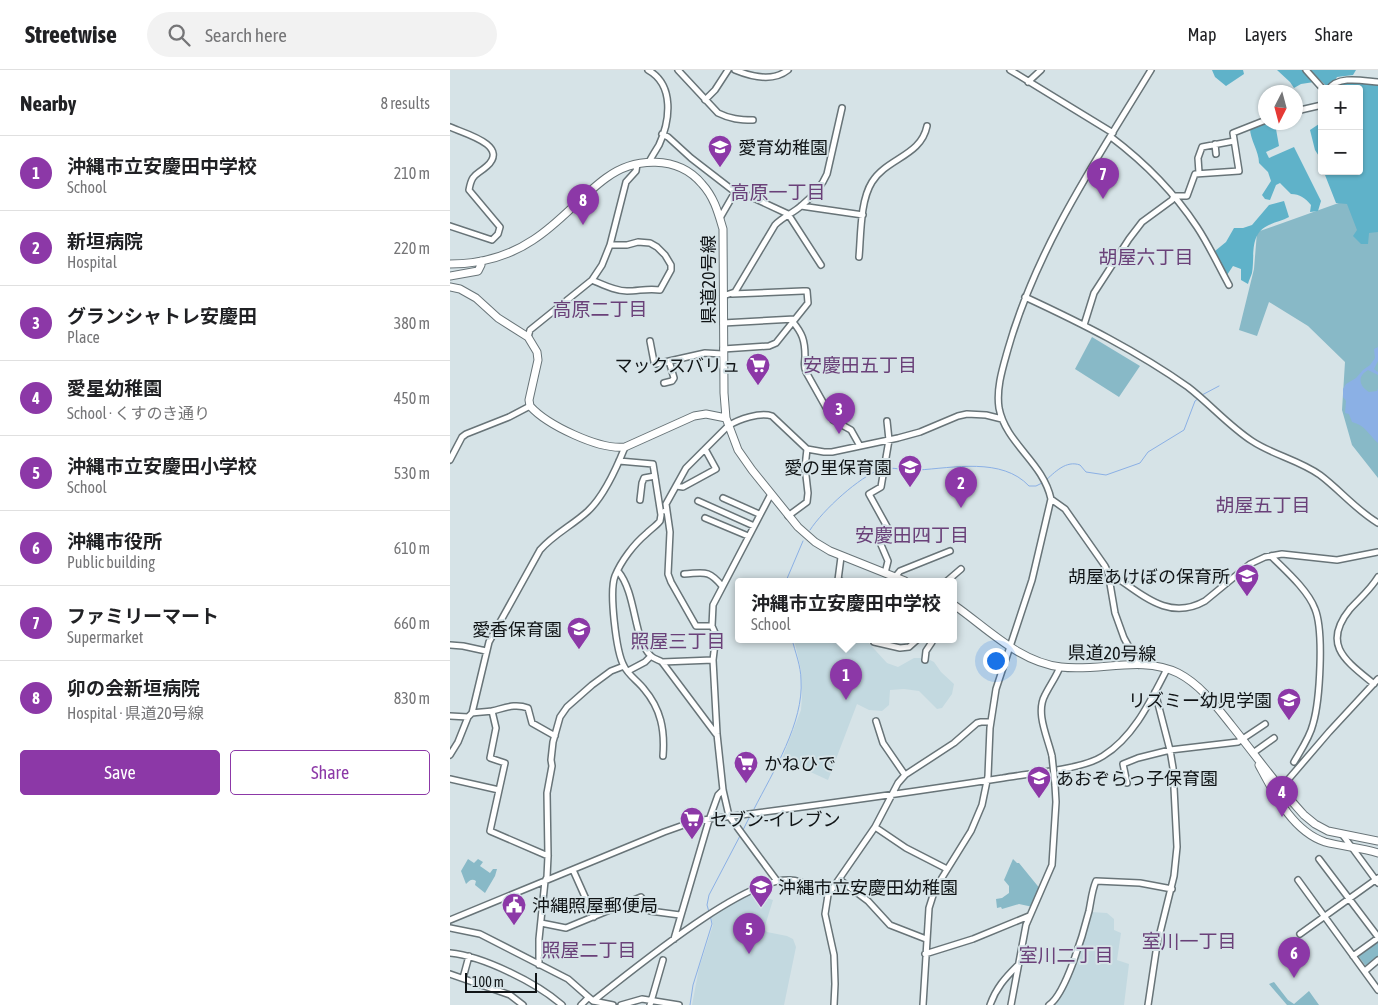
<!DOCTYPE html>
<meta charset="utf-8">
<style>
body{margin:0;font-family:"Asap Condensed","Noto Sans JP",sans-serif;background:#f2f2f2;color:#202124}
.controls{position:absolute;right:15px;top:15px;display:grid;overflow:hidden;border-radius:5px;box-shadow:0 1px 4px #0004}
.controls button{width:45px;height:45px;display:grid;place-items:center;padding:0;border:0;border-bottom:1px solid #e0e0e0;background:#fff;color:#202124;font:25px sans-serif}
.compass{position:absolute;left:808px;top:15px;width:45px;height:45px;border-radius:50%;background:#fff;box-shadow:0 1px 4px #0004;rotate:186deg}
.scale{position:absolute;left:15px;bottom:12px;width:72px;box-sizing:border-box;padding-left:5px;border:2px solid #101416;border-top:0;font-size:14px;line-height:18px;white-space:nowrap;color:#101416;-webkit-text-stroke:4px #d6e3e7;paint-order:stroke}
.you{position:absolute;left:545px;top:590px;width:18px;height:18px;margin:-12px;border:4px solid #fff;border-radius:50%;background:#1a73e8;box-shadow:0 0 0 8px #1a73e833}
.badge{display:grid;place-items:center;width:32px;height:32px;border-radius:50%;background:#8c38a7;color:#fff;font-size:16px;font-weight:700}
.pin{position:absolute;translate:-50% -41px;filter:drop-shadow(0 1px 2px #0008)}
.pin::after{content:'';position:absolute;top:26px;width:18px;height:15px;background:inherit;clip-path:polygon(0 0,100% 0,50% 100%)}
.popup{position:absolute;left:285px;top:508px;width:222px;height:65px;box-sizing:border-box;display:grid;place-content:center;border-radius:5px;background:#fff;filter:drop-shadow(0 1px 4px #0005);font-size:16px;white-space:nowrap;color:#757577}
.popup b{font-size:19px;color:#202124}
.popup::after{content:'';position:absolute;left:50%;top:100%;margin-left:-10px;border:10px solid transparent;border-top-color:#fff}
.list{margin:0;padding:0;list-style:none}
h2{display:flex;justify-content:space-between;align-items:center;height:65px;margin:0;padding:0 20px;font-size:21px}
h2 small{font-size:16px;font-weight:400;color:#757577}
.list li{display:grid;grid-template-columns:32px 1fr auto;gap:15px;align-items:center;box-sizing:border-box;height:75px;padding:0 20px;border-top:1px solid #e0e0e0}
.list b{display:block;font-size:19px;white-space:nowrap}
.list p{margin:0;font-size:16px;white-space:nowrap;color:#757577}
.list em{font-size:16px;font-style:normal;color:#757577}
.actions{display:flex;gap:10px;padding:15px 20px}
.actions a{flex:1;padding:11px 0;border:1px solid #8c38a7;border-radius:5px;text-align:center;font-size:18px;color:#8c38a7}
.actions .main{background:#8c38a7;color:#fff}
.icon{flex:none;width:28px;height:28px;fill:none;stroke:currentColor;stroke-width:2;stroke-linecap:round;stroke-linejoin:round}
.map{position:relative;flex:none;width:928px;height:935px;overflow:hidden}
header{display:flex;align-items:center;gap:30px;box-sizing:border-box;height:70px;padding:0 25px;background:#fff;border-bottom:1px solid #e0e0e0}
header strong{font-size:24px}
nav{display:flex;gap:28px;margin-inline-start:auto;font-size:18px}
.search{width:350px;height:45px;background:#f2f2f2;display:flex;align-items:center;gap:12px;box-sizing:border-box;padding:0 18px;border-radius:28px;color:#757577;font-size:19px}
main{display:flex}
aside{flex:1;background:#fff}
.map>svg:first-child{display:block}
.built{fill:#c3d9e0}
.green{fill:#88b9c7}
.forest{fill:#5fb2c9}
.water{fill:#8bb0e5}
.lines{fill:none;stroke-linecap:round;stroke-linejoin:round}
.stream{stroke:#8bb0e5;stroke-width:1}
.minor-casing{stroke:#687478;stroke-width:8}
.major-casing{stroke:#687478;stroke-width:9}
.minor{stroke:#fff;stroke-width:5}
.major{stroke:#fff;stroke-width:7}
.minor-bridge-casing{stroke:#687478;stroke-width:8;stroke-linecap:butt}
.minor-bridge{stroke:#fff;stroke-width:5}
.labels{text-anchor:middle;dominant-baseline:central;stroke-width:4;stroke-linejoin:round;paint-order:stroke}
.poi-label{font-size:18px;fill:#101416;stroke:#d6e3e7;text-anchor:start}
.street-label{font-size:18px;fill:#101416;stroke:#d6e3e7}
.neighbourhood-label{font-size:19px;fill:#6a4179;stroke:#d6e3e7}
</style>
<header>
<strong>Streetwise</strong>
<div class="search"><svg class="icon" aria-label="search" viewBox="0 0 24 24"><circle cx="10" cy="10" r="6"/><path d="M15 15l6 6"/></svg>Search here</div>
<nav><a>Map</a><a>Layers</a><a>Share</a></nav>
</header>
<main>
<aside>
<h2>Nearby<small>8 results</small></h2>
<ul class="list">
<li><span class="badge">1</span><div><b>沖縄市立安慶田中学校</b><p>School</p></div><em>210 m</em></li>
<li><span class="badge">2</span><div><b>新垣病院</b><p>Hospital</p></div><em>220 m</em></li>
<li><span class="badge">3</span><div><b>グランシャトレ安慶田</b><p>Place</p></div><em>380 m</em></li>
<li><span class="badge">4</span><div><b>愛星幼稚園</b><p>School · くすのき通り</p></div><em>450 m</em></li>
<li><span class="badge">5</span><div><b>沖縄市立安慶田小学校</b><p>School</p></div><em>530 m</em></li>
<li><span class="badge">6</span><div><b>沖縄市役所</b><p>Public building</p></div><em>610 m</em></li>
<li><span class="badge">7</span><div><b>ファミリーマート</b><p>Supermarket</p></div><em>660 m</em></li>
<li><span class="badge">8</span><div><b>卯の会新垣病院</b><p>Hospital · 県道20号線</p></div><em>830 m</em></li>
</ul>
<div class="actions"><a class="main">Save</a><a>Share</a></div>
</aside>
<div class="map">
<svg width="928" height="935" viewBox="0 0 928 935">
<rect width="100%" height="100%" fill="#d6e3e7"/>
<!-- built -->
<path class="built" d="M344,569H415L437,593L448,597L464,588H476L484,592L491,602L504,614L502,624L492,638L487,639L469,621L454,619L440,620L439,635L432,641L419,640L407,634L378,710L332,689L351,640L352,626L351,600Z
M299,822L323,830L314,859L317,862L337,866L343,869L346,877L334,935H242L249,898L263,855L261,846Z
M641,842L657,843L664,849V860L671,863L667,890L679,894L674,935H606L635,867Z"/>
<!-- green -->
<path class="green" d="M897,130L928,156V408L902,375L892,340L895,292L858,256L819,232L807,266L789,260L804,199L807,162Z
M642,267L690,296L669,327L625,299Z
M18,789L24,793L28,789L33,792L30,796L40,803L43,799H47L45,806L35,823L25,815L26,811C22,808 19,811 16,814L11,801Z
M563,789L567,793H569L591,820L583,837L569,834L552,839L551,837L547,838L546,829L552,828L559,823V816L554,810Z
M928,870V889L918,895H915L909,887V884Z
M824,912L838,930L844,934L859,921L869,935H837L819,914Z"/>
<!-- forest -->
<path class="forest" d="M762,0H793L794,4L776,16L765,7Z
M827,0H853L864,12L851,14L844,18L840,12Z
M859,0H906L903,5L887,7L880,19Z
M891,10L928,14V162L919,163L918,174H911L903,166L907,160L897,134L886,133L875,105L877,101H909V19H886Z
M815,52L833,53V55L826,59L829,76L816,82L819,88L844,77L871,131L868,141L860,142L861,135C855,128 850,124 841,124L830,113L826,115L820,130L815,129L812,125L821,111L818,102L809,93C809,81 800,70 800,58Z
M872,52V91L865,80L860,60Z
M834,131L839,147C832,151 824,152 817,156C799,165 805,187 802,203C801,206 799,210 798,214L791,210V199L783,196L777,205L765,181L776,172L784,158H793L802,155L819,135Z"/>
<!-- water -->
<path class="water" d="M928,277V291L924,299L928,302V305L918,300C907,306 909,316 919,322L927,321L928,318V373C918,364 915,355 902,352L899,344L895,343L896,331L893,327V319L896,314L906,308L913,300L920,295L925,288L924,279Z"/>
<g class="lines">
<!-- stream -->
<path class="stream" d="M752,325L769,316
M437,398C448,398 458,401 468,400C503,398 552,387 579,416H586L592,413
M595,411C605,402 616,390 630,395L636,402L656,405L690,393L698,382L734,360L745,331L749,328
M360,460C373,440 409,407 431,399
M336,511L353,471
M304,739C323,702 354,652 351,610C351,596 345,582 342,569
M293,760L299,748
M259,842L257,835L259,825L291,764
M240,935L243,915L262,854L260,845"/>
<defs>
<path id="minor" d="M198,0C225,15 220,51 209,75C206,80 202,86 199,92
M228,0L268,43C280,49 290,50 303,50
M285,0C302,7 323,12 338,0
M560,0L663,63
M856,0L873,19
M578,12L591,0
M879,19C888,5 914,11 928,12
M255,30L265,20L278,0
M846,41L872,35
M0,57C13,63 60,75 37,96C26,106 22,103 19,120L50,157L48,164L42,170L0,156
M212,64L218,67L241,88L285,122L295,124L338,144L371,195
M661,67C694,92 724,122 747,157C759,175 768,195 779,215
M765,74L766,84
M749,103L748,88L752,77L784,71
M724,126H737L745,104L789,101L783,63L816,50
M351,136L413,145
M270,148L285,122
M409,187C411,165 410,131 422,112C437,88 471,86 477,56
M142,210C154,215 165,221 177,221C189,221 198,218 210,220L221,200V195L215,185L207,177L200,173L188,172L177,175H160
M273,226L285,222L325,155C333,147 343,143 351,136C362,127 372,116 377,104L392,38
M575,227C631,253 687,281 738,317C760,334 779,356 802,371C823,385 849,390 870,405C890,420 906,440 928,453
M343,252C352,263 355,270 355,286C355,293 353,295 356,302L383,350L401,360L410,376
M273,253L345,249
M634,255L644,223L679,169L692,152L722,130L724,126
M78,267L80,260L142,210L152,195L160,175L176,112L186,101L187,94
M200,271L204,292L206,294L255,283L273,284
M273,279L319,276L326,273L358,233L357,221H353L282,224
M214,313L222,311L224,308L219,291
M0,390L12,367L16,364L59,347L80,336
M169,391L203,394L211,445L210,451C206,456 201,459 196,464C184,474 171,491 165,506C159,521 166,582 174,596C178,605 188,611 194,619C211,639 215,660 213,686
M226,416L233,417L266,399L255,379
M321,424L263,535L262,556L266,565L263,590L267,664L273,720L279,746L327,811
M273,428L309,444
M601,429L615,439L655,496L658,502L665,543L674,568L689,595
M190,430L192,413L194,408L205,406
M248,431L304,456
M215,441H217L220,462L218,504L221,512L246,556H262
M217,441L216,434L236,398L278,356C289,349 310,342 322,346L357,379L374,382H382L448,368L470,362L508,346L517,344L536,345L552,349
M338,446L357,432L358,423L355,397L357,379
M255,448L298,466
M821,486C835,500 858,520 865,539C874,561 870,630 863,654C860,667 851,680 844,692
M391,487L388,510L391,511
M168,501C187,524 183,570 201,586C204,589 209,590 212,592L266,664
M658,502C688,520 716,553 755,531L800,494L815,487L832,484L887,490L928,482
M435,503L438,491L429,470L440,462L419,424L431,417L439,370L437,351
M234,504C254,503 258,499 272,516
M445,507L450,501L500,481
M497,511L511,499
M424,572L450,578L459,577L468,569
M0,575L13,576L36,581
M475,590L476,581L482,572L480,569
M212,592L263,590
M178,601L195,592L201,586
M924,614C896,591 871,575 900,539C910,528 920,520 928,507
M42,641L46,658L40,688L55,693L40,761L98,786
M22,643C29,642 35,642 42,641C55,638 65,633 78,638L82,653L105,666
M0,646L18,647
M426,651L433,673L455,705
M803,683L824,668
M0,685L8,672L18,647L22,643L39,572L90,480C104,464 123,455 138,441C154,426 167,397 175,377
M602,686C598,668 585,643 595,625C600,615 606,607 610,597
M0,709L49,720
M677,713L673,694L688,688L720,680L788,672L815,654
M824,723L837,711L879,662L928,609
M425,757L456,778L497,799
M892,764L928,813
M869,789L928,867
M123,800L144,847
M390,810L418,831L440,855L476,869
M848,810L928,920
M0,850L214,762L245,751C347,738 450,724 553,708C580,703 631,700 653,686C684,667 701,630 717,599
M91,853L116,858L191,827L200,841L230,845
M0,858L30,864L118,909L143,931L163,935
M850,864L928,808
M224,869L259,750L268,725L273,720
M0,883C33,886 87,913 112,935
M475,884L523,869L579,846
M903,886L928,868
M89,895V869L95,811L97,807L98,786L97,723L102,696L101,690L103,672L110,647L117,637L142,615L161,601L174,596
M915,901L928,890
M0,904L60,925L73,935
M13,908L19,886
M143,931C182,901 294,807 340,810C354,811 366,818 378,825
M131,935L138,928
M171,935L192,929L229,935
M200,935L213,890
M384,935L385,914L384,885L375,844L378,825L425,757L448,713L455,705L504,673L527,653L531,652H540
M473,935L479,838L485,819L521,761L532,735L538,706L540,658L546,619L582,510L601,429C593,392 556,374 549,338C546,318 553,297 558,279C587,177 647,89 701,0
M540,935C546,918 555,908 567,896
M561,935L576,855L602,795L606,732L605,715
M599,935C616,924 634,861 639,841C641,831 642,820 646,811L690,813L722,819
M698,935L707,875L724,806L727,777L723,698L720,680L705,622"/>
<path id="major" d="M0,194C29,194 59,186 83,170C110,153 130,127 156,108C184,87 228,85 252,114C264,127 268,142 273,159L274,323L276,348L288,380L302,400L348,457L365,472L380,481L455,511
M0,206L28,201L31,195V191
M0,217L10,219L26,228L48,248L78,267L87,282L88,290L79,330L80,336C97,355 149,380 175,377L244,346L256,344L276,348
M504,535C537,558 569,592 611,597C649,602 692,585 728,603C751,615 766,636 782,656C806,686 828,717 854,745L865,754L878,761L928,771
M809,695C824,723 842,761 875,772C893,777 911,777 928,783"/>
</defs>
<!-- minor casing -->
<use href="#minor" class="minor-casing"/>
<!-- major casing -->
<use href="#major" class="major-casing"/>
<!-- minor -->
<use href="#minor" class="minor"/>
<!-- major -->
<use href="#major" class="major"/>
<defs>
<path id="minor-bridge" d="M602,686L605,715"/>
</defs>
<!-- minor-bridge casing -->
<use href="#minor-bridge" class="minor-bridge-casing"/>
<!-- minor-bridge -->
<use href="#minor-bridge" class="minor-bridge"/>
</g>
<!-- icons -->
<defs>
<symbol id="school-pin" viewBox="-11 -11 22 30"><path d="M0 17L-7.5 6A9.5 9.5 0 1 1 7.5 6Z" fill="#8c38a7" stroke="#d6e3e7"/><path d="M0-5L7-2L0 1L-7-2ZM-4 1L0 2.5L4 1V4Q0 6-4 4Z" fill="#fff"/></symbol>
<symbol id="supermarket-pin" viewBox="-11 -11 22 30"><path d="M0 17L-7.5 6A9.5 9.5 0 1 1 7.5 6Z" fill="#8c38a7" stroke="#d6e3e7"/><path d="M-6-5.5h2.5l.6 2H6L4.5 2H-2.5L-4.4-4H-6ZM-1.5 3.2a1.3 1.3 0 1 0 .1 0ZM3 3.2a1.3 1.3 0 1 0 .1 0Z" fill="#fff"/></symbol>
<symbol id="civic-pin" viewBox="-11 -11 22 30"><path d="M0 17L-7.5 6A9.5 9.5 0 1 1 7.5 6Z" fill="#8c38a7" stroke="#d6e3e7"/><path d="M-.6-6.5H3V-4.5H.6V-3L4-1V1h2V6H-6V1h2V-1L-.6-3ZM-1.2 2.5V6h2.4V2.5Z" fill="#fff"/></symbol>
</defs>
<g fill-rule="evenodd">
<use href="#school-pin" x="256" y="63" width="28" height="38"/>
<use href="#supermarket-pin" x="294" y="281" width="28" height="38"/>
<use href="#school-pin" x="446" y="383" width="28" height="38"/>
<use href="#school-pin" x="783" y="492" width="28" height="38"/>
<use href="#school-pin" x="115" y="545" width="28" height="38"/>
<use href="#school-pin" x="825" y="616" width="28" height="38"/>
<use href="#supermarket-pin" x="282" y="679" width="28" height="38"/>
<use href="#school-pin" x="575" y="694" width="28" height="38"/>
<use href="#supermarket-pin" x="228" y="735" width="28" height="38"/>
<use href="#school-pin" x="297" y="803" width="28" height="38"/>
<use href="#civic-pin" x="50" y="821" width="28" height="38"/>
</g>
<g class="labels">
<!-- poi labels -->
<g class="poi-label">
<text x="288" y="77">愛育幼稚園</text>
<text x="290" y="295" text-anchor="end">マックスバリュ</text>
<text x="442" y="397" text-anchor="end">愛の里保育園</text>
<text x="780" y="506" text-anchor="end">胡屋あけぼの保育所</text>
<text x="112" y="559" text-anchor="end">愛香保育園</text>
<text x="822" y="630" text-anchor="end">リズミー幼児学園</text>
<text x="314" y="693">かねひで</text>
<text x="606" y="708">あおぞらっ子保育園</text>
<text x="260" y="749">セブン-イレブン</text>
<text x="328" y="817">沖縄市立安慶田幼稚園</text>
<text x="82" y="835">沖縄照屋郵便局</text>
</g>
<!-- street labels -->
<g class="street-label">
<text transform="translate(258 210) rotate(-90)">県道20号線</text>
<text transform="translate(662 583) rotate(1)">県道20号線</text>
</g>
<!-- neighbourhood labels -->
<g class="neighbourhood-label">
<text x="328" y="122">高原一丁目</text>
<text x="696" y="187">胡屋六丁目</text>
<text x="150" y="239">高原二丁目</text>
<text x="410" y="295">安慶田五丁目</text>
<text x="813" y="435">胡屋五丁目</text>
<text x="462" y="465">安慶田四丁目</text>
<text x="228" y="571">照屋三丁目</text>
<text x="739" y="871">室川一丁目</text>
<text x="139" y="880">照屋二丁目</text>
<text x="616" y="885">室川二丁目</text>
</g>
</g>
</svg>
<div class="controls">
<button>+</button>
<button>−</button>
</div>
<svg class="compass" viewBox="-18 -18 36 36"><path d="M0-13l5 13h-10z" fill="#e53935"/><path d="M0 13l5-13h-10z" fill="#757577"/></svg>
<div class="scale">100 m</div>
<div class="you"></div>
<div class="pin badge" style="left:396px;top:630px">1</div>
<div class="popup"><b>沖縄市立安慶田中学校</b>School</div>
<div class="pin badge" style="left:511px;top:438px">2</div>
<div class="pin badge" style="left:389px;top:364px">3</div>
<div class="pin badge" style="left:832px;top:747px">4</div>
<div class="pin badge" style="left:299px;top:884px">5</div>
<div class="pin badge" style="left:844px;top:908px">6</div>
<div class="pin badge" style="left:653px;top:129px">7</div>
<div class="pin badge" style="left:133px;top:155px">8</div>
</div>
</main>
